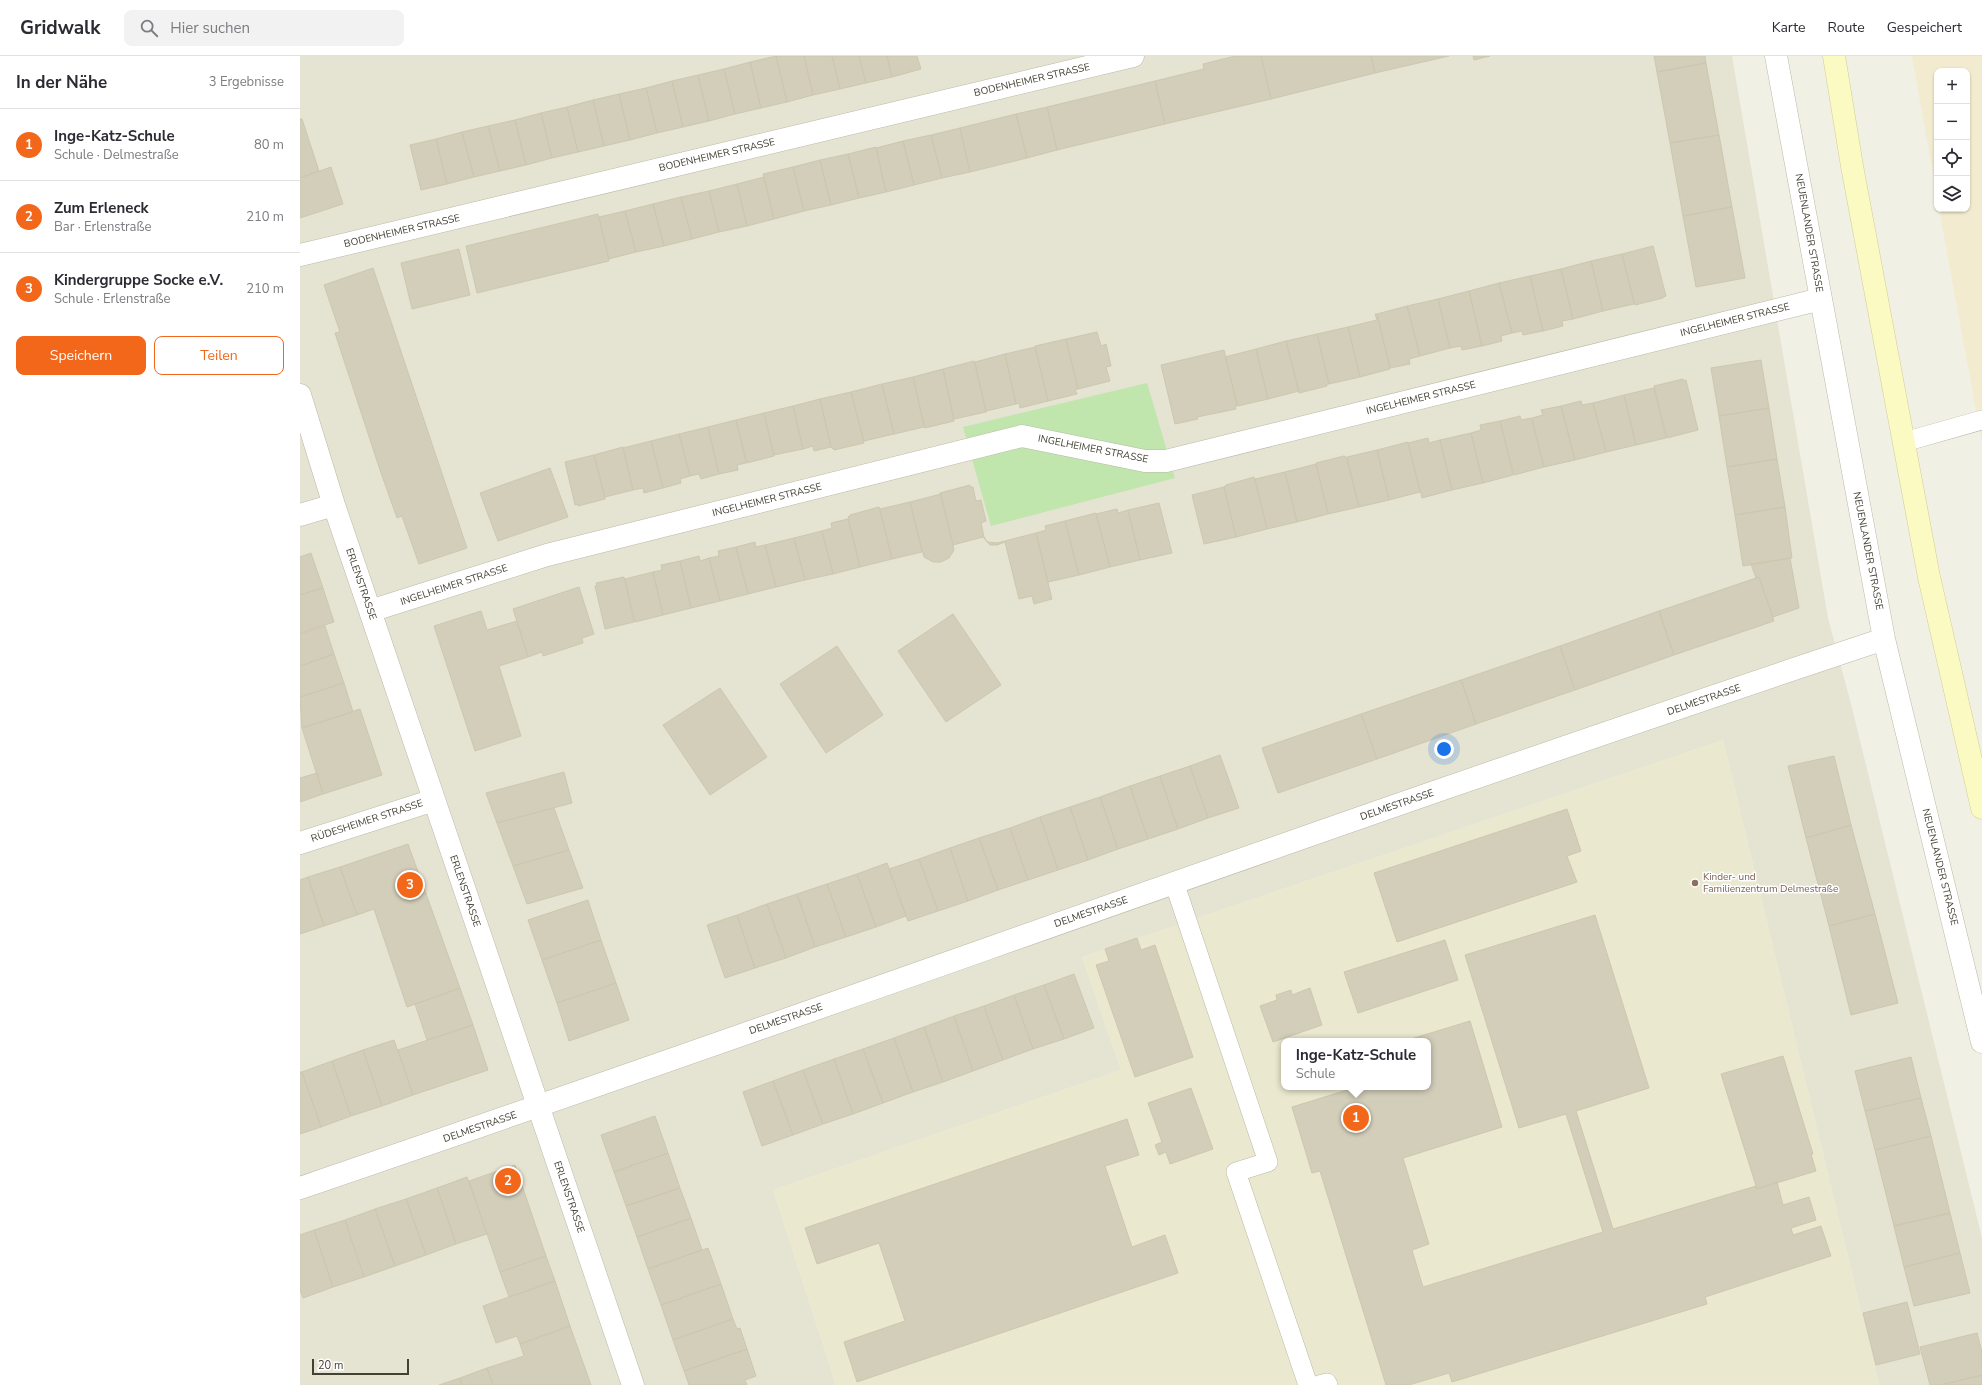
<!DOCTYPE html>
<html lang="de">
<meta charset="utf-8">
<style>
body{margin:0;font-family:"Nunito Sans",sans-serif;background:#f2f2f3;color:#2b2b33}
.controls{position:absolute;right:12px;top:12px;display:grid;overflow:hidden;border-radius:8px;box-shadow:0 1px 3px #0004}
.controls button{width:36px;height:36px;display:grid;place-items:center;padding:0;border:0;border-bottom:1px solid #e1e1e2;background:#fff;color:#2b2b33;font:20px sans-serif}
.scale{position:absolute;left:12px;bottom:10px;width:97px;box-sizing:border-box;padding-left:4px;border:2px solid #434034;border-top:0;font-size:11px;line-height:14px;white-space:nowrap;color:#434034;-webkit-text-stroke:3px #fff;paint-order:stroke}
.you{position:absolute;left:1144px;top:693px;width:14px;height:14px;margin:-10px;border:3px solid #fff;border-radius:50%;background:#1a73e8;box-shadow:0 0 0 6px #1a73e833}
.badge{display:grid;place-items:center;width:26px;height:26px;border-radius:50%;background:#f2671a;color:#fff;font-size:13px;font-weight:700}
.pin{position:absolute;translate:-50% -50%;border:2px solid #fff;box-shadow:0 1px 4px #0006}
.popup{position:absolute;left:981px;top:982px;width:150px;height:52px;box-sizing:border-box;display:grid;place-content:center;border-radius:8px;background:#fff;filter:drop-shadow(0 1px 3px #0005);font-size:13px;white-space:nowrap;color:#7c7c81}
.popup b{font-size:15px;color:#2b2b33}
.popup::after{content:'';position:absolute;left:50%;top:100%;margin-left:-8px;border:8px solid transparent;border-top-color:#fff}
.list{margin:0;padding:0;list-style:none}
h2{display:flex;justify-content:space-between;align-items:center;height:52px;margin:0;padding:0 16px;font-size:17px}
h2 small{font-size:13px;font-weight:400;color:#7c7c81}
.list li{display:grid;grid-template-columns:26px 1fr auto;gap:12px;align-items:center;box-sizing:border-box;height:72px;padding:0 16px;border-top:1px solid #e1e1e2}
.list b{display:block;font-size:15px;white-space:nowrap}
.list p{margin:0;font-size:13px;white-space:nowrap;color:#7c7c81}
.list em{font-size:13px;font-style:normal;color:#7c7c81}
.actions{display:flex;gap:8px;padding:12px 16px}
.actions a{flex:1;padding:9px 0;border:1px solid #f2671a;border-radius:8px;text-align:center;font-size:14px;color:#f2671a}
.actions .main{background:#f2671a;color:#fff}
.icon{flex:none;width:22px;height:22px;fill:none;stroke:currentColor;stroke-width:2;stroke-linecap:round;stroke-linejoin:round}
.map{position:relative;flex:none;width:1682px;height:1329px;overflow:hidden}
header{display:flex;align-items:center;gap:24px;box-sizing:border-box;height:56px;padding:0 20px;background:#fff;border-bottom:1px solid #e1e1e2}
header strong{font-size:19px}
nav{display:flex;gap:22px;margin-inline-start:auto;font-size:14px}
.search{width:280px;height:36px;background:#f2f2f3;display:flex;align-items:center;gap:10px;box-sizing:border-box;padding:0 14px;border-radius:8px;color:#7c7c81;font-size:15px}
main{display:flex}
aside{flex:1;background:#fff}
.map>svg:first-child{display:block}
.residential{fill:#e5e3d2}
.commercial{fill:#f3ebcf}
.education{fill:#eae8ce;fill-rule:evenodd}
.green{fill:#c0e5ad}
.building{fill:#d2ceba;stroke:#cdc7ad}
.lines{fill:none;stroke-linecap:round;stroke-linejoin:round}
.lane-casing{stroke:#bcb9a7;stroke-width:20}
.street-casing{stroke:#bcb9a7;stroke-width:23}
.secondary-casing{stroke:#d0cd95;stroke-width:23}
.lane{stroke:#fff;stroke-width:19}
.street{stroke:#fff;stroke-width:22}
.secondary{stroke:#fcfac3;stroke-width:22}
.education-dot{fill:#8d6e63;stroke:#fff;stroke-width:1.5}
.labels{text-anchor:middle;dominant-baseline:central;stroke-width:3;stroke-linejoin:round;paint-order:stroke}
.street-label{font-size:10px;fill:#434034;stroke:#fff}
.education-label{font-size:10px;fill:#785e54;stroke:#fff;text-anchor:start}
</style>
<header>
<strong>Gridwalk</strong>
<div class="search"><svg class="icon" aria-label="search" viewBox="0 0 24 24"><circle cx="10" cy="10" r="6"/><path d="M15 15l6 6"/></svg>Hier suchen</div>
<nav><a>Karte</a><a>Route</a><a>Gespeichert</a></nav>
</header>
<main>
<aside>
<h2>In der Nähe<small>3 Ergebnisse</small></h2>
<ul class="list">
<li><span class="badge">1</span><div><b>Inge-Katz-Schule</b><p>Schule · Delmestraße</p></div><em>80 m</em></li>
<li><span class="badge">2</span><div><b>Zum Erleneck</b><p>Bar · Erlenstraße</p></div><em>210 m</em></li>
<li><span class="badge">3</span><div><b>Kindergruppe Socke e.V.</b><p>Schule · Erlenstraße</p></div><em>210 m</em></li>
</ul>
<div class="actions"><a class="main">Speichern</a><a>Teilen</a></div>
</aside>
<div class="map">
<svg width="1682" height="1329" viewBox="0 0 1682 1329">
<rect width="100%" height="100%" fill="#f1f0e4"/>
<!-- residential -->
<path class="residential" d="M0,0H1432L1528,562L1551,648L1682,1182V1329H1579L1423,684L782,901L821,1014L473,1134L536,1329H0Z"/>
<!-- commercial -->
<path class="commercial" d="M1612,0H1682V387L1639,153H1667V15H1637V140Z"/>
<!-- education -->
<path class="education" d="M1423,684L1579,1329H536L473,1134L821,1014L782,901ZM984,985H1128V1031H984Z"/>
<!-- green -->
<path class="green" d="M847,327L875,422L691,470L663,371Z"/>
<!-- building -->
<path class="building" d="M476,0H504L513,39L487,46Z
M476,0L487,46L461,52L450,6Z
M504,0H532L540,33L513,39Z
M532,0H559L566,27L540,33Z
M559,0H587L592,21L566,27Z
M587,0H617L621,13L592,21Z
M935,0H961L971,43L865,68L855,25L904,13L903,8Z
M961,0H1071L1075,17L971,43Z
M1071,0H1149L1075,17Z
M1173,0H1190L1174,4Z
M1354,0H1405L1406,7L1357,16Z
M450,6L461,52L435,58L424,13Z
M1406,7L1419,79L1370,87L1357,16Z
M424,13L435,58L409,65L398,19Z
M398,19L409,65L383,71L372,25Z
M372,25L383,71L357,77L346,32Z
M855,25L865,68L757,94L747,51Z
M346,32L357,77L330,84L319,38Z
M319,38L330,84L304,90L293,44Z
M293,44L304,90L278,96L267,51Z
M267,51L278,96L252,102L241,57Z
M747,51L757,94L727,102L716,58Z
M241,57L252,102L226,109L215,64Z
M716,58L727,102L670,116L660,72Z
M0,63H2L19,115L0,122Z
M215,64L226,109L200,115L188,70Z
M188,70L200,115L174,121L162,76Z
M660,72L670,116L642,122L631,79Z
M162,76L174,121L147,128L136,83Z
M631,79L642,122L614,129L603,85Z
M1419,79L1432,151L1383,160L1370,87Z
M136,83L147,128L121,134L110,89Z
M603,85L614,129L586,136L576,92Z
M576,91L586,136L559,142L548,98Z
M548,98L559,142L531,149L520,104Z
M520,104L531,149L504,155L493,111Z
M31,111L43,148L0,162V122Z
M493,111L504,155L474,163L463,118Z
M464,121L474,163L447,170L437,128Z
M437,128L447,170L419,176L409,135Z
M409,135L419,176L392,183L381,141Z
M381,141L392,183L364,190L353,148Z
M353,148L364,190L336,196L325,155Z
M1432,151L1445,222L1396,231L1383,160Z
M325,155L336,196L309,203L299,161Z
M298,158L309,205L177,237L166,190Z
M1353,190L1366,240L1363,241V242L1335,249L1322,198Z
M159,193L170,239L112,253L101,207Z
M1322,198L1334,248L1303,255L1291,205Z
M1291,205L1303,255L1273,263L1261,213Z
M73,212L167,492L119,508L102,460L97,462L80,414L35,277L40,276L24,229Z
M1261,213L1273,263L1262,265L1263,270L1243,275L1230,220Z
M1230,220L1243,275L1223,279L1222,275L1212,277L1199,227Z
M1199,227L1212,277L1201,280L1202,285L1182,290L1169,235Z
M1169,235L1182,290L1162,294L1161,290L1150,292L1138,243Z
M1138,243L1150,292L1120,300L1107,250Z
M1107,250L1120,300L1109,303L1110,308L1090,312L1077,258Z
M1075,258H1077L1090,313L1060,321L1048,271L1077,264Z
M1048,271L1060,321L1029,328L1017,278Z
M797,276L801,290L806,288L811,310L806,311L810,325L778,333L766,283Z
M1017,278L1029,328H1027V330L999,337L986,285Z
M766,283L778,333L775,334L777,338L748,345L735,290Z
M986,285L999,335L968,343L956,293Z
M735,291L748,345L720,352L719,347L716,348L705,298Z
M956,293L968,343L938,350L925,301Z
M924,294L937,350L935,351L936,353L897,361L898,363L875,368L861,309Z
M705,298L716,348L686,355L675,306Z
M1461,304L1469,352L1419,360L1411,312Z
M674,305L686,356L654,363L643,313Z
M643,313L654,365L625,372L613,321Z
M613,321L624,371L594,378L582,328Z
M1383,323V325L1386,324L1398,374L1367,382L1354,330Z
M582,328L594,378L564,385L551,336Z
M1354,332L1366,382L1336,389L1324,339Z
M551,336L564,387L534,394L531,391L520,343Z
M1324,339L1336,389L1306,396L1293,347Z
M520,343L531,391L514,395L513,390L503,393L493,350Z
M1281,345L1282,349L1293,347L1306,396L1275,404L1261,350Z
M493,350L503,393L474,399L464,357Z
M1261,350L1275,404L1244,411L1232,362L1243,359L1241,354Z
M1469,352L1477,403L1427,411L1419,360Z
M464,357L474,400L447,407L436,364Z
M1220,360L1221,364L1231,362L1244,411L1214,419L1200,365Z
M436,364L446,407L437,409L438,414L419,418L408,371Z
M1200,365L1213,419L1183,427L1171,377L1181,374L1180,369Z
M408,371L419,418L401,423L399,418L390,420L379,378Z
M1171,377L1183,427L1152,434L1140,384Z
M379,378L390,420L380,423L381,427L363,432L351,385Z
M1128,382L1129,387L1140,384L1152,434L1122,442L1108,387Z
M351,385L363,432L344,437L343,432L333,434L323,392Z
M1108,386L1120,436L1089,444L1077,394Z
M323,391L333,434L305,441L294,399Z
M1077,394L1089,444L1059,451L1047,401Z
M294,399L305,443L278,450V448L275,449L265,406Z
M1044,400L1046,401L1059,451L1028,458L1016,407Z
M1477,403L1485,451L1435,459L1427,411Z
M1016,408L1028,458L997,466L985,416Z
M250,412L268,461L198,485L180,437Z
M985,416L997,466L967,473L955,423Z
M954,421L967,473L936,481L924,431L926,429Z
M670,429V431H673L676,445L681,444L686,465L681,467L684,481L687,486L697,487V489H690L683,481L653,489L640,437Z
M924,431L936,481L904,488L892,439Z
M641,438L654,494L649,502L641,506H633L624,501L610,446Z
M610,446L622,496L592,503L580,453Z
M859,447L872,497L840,504L828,454Z
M579,451L592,503L560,511L548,461L550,460V459Z
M1485,451L1492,502L1443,510L1435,459Z
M817,453L818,457L828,454L840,504L810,511L796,458Z
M796,457L810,511L779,519L765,465Z
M548,463L560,511L533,518L522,475L532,472L531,467Z
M765,465L779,519L748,526L736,477L746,474L745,470Z
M522,475L533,518L505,524L494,482Z
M736,477L752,543L734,548L732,540L719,543L705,486L697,489V487Z
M494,482L505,524L476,531L465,489Z
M455,486L456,491L465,489L476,531L448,538L436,491Z
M436,491L448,538L420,545L409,502L419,500L418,495Z
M11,497L23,532L0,539V501Z
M399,500L400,505L409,502L420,545L391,552L380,505Z
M1490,502L1499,552L1473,561L1459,521L1456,522L1451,508Z
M380,505L391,552L363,559L353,516L362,514L361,509Z
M353,516L363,559L335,566L325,523Z
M324,521L334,566L305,573L295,530L297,529L296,527Z
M1459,521L1474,565L1374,599L1359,555Z
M279,531L294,578L282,582L283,587L243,600L242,596L228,601L213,553Z
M23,532L34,566L0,577V539Z
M181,555L187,574L217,565L228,601L199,610L221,680L175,695L134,570Z
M1359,555L1374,599L1275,634L1260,590Z
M653,558L701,629L646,666L598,595Z
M25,570L34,598L0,610V578Z
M537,590L583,659L526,697L480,628Z
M1260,590L1275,634L1176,668L1161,624Z
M34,598L44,627L0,641V610Z
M1161,624L1176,668L1077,703L1061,658Z
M44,627L53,656L2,672L0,641Z
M420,632L467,701L410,739L363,669Z
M60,653L82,719L23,738L2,672Z
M1061,658L1077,703L978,737L962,692Z
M920,699L939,752L908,762L890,710Z
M1534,700L1551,769L1506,782L1488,710Z
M890,710L908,762L878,773L860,720Z
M264,716L272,747L197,767L186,737Z
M17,717L23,738L0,746V722Z
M860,720L878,773L848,783L830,730Z
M830,730L848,783L818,793L800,741Z
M800,741L818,793L788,804L770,751Z
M770,751L788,804L758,814L740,761Z
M254,752L269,794L213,810L197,767Z
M1267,753L1281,795L1267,800L1277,826L1097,886L1074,817Z
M740,761L758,814L728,824L710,772Z
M1551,769L1575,858L1529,870L1506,782Z
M710,772L728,824L698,834L679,782Z
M679,782L698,834L668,845L650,792Z
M108,788L160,932L107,951L74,853L57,859L40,811Z
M650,792L668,845L638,855L619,803Z
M269,794L283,832L227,848L213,810Z
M619,803L638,855L608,865L589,813Z
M587,807L606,860L576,871L557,818Z
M40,811L57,859L24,870L8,821Z
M557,818L576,871L546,881L527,828Z
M8,821L24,870L0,878V824Z
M527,828L546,881L515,891L497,838Z
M497,838L515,891L486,902L467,848Z
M288,844L301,884L242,904L228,864Z
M467,848L486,902L455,912L437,859Z
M1575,858L1598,947L1551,959L1529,870Z
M437,859L455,912L425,922L407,869Z
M1295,859L1349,1032L1276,1055L1313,1173L1456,1130L1457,1133L1477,1126L1483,1149L1509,1141L1516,1164L1491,1172L1493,1179L1521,1170L1531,1200L1405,1241L1407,1248L1152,1326L1149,1317L1109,1329H1086L1020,1115L1012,1117L992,1051L1057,1031H1128V985H1111V983L1170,965L1202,1071L1103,1102L1129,1188L1112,1194L1123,1231L1303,1176L1266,1058L1219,1072L1165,899Z
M837,882L841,894L855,889L893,1001L835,1021L796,909L809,905L805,893Z
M301,884L316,927L257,947L242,904Z
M1145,884L1158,924L1058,957L1044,916Z
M774,918L794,972L764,983L744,929Z
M316,927L329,964L269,985L257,947Z
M744,929L764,983L733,993L714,939Z
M160,932L173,969L127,984L115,948Z
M1010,932L1022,969L973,986L960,950L977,944L976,939L991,934L992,939Z
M714,939L733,993L703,1004L684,950Z
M684,950L703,1004L673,1015L654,960Z
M654,960L673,1015L643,1026L624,971Z
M173,969L188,1014L113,1039L98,994Z
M624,971L643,1026L613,1036L594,982Z
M594,982L613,1036L583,1047L563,993Z
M94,984L113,1039L82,1050L63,994Z
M563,993L583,1047L553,1058L534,1003Z
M63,994L82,1050L51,1060L32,1005Z
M1483,1000L1513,1098H1511L1516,1115L1457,1133L1421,1018Z
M1611,1001L1621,1042L1565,1055L1555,1015Z
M534,1003L553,1058L523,1068L503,1014Z
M32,1005L51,1060L21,1071L2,1016Z
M503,1014L523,1068L493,1079L473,1025Z
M0,1016H2L21,1071L0,1078Z
M473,1025L493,1079L462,1090L443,1036Z
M891,1032L913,1093L870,1108L866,1096L859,1099L855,1089L862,1086L848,1047Z
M1621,1042L1631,1080L1575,1094L1565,1055Z
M355,1060L368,1097L314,1116L301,1079Z
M827,1063L839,1099L805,1110L832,1191L865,1179L878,1217L557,1326L544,1286L605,1265L579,1187L517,1208L505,1172Z
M1631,1080L1650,1157L1594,1170L1575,1094Z
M368,1097L380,1132L326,1150L314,1116Z
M215,1109L246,1200L200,1216L169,1125Z
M167,1121L187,1178L156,1188L137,1132Z
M137,1132L156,1188L126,1199L106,1143Z
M380,1132L391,1162L337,1181L326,1150Z
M106,1143L126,1199L95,1210L75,1153Z
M75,1153L95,1210L64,1221L45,1164Z
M1650,1157L1660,1197L1604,1211L1594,1170Z
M391,1162L402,1194L348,1213L337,1181Z
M45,1164L64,1221L33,1231L14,1174Z
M14,1174L33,1231L3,1242L0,1234V1179Z
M408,1192L421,1228L361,1249L348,1213Z
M1660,1197L1670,1237L1614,1250L1604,1211Z
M246,1200L255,1225L209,1241L200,1216Z
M255,1225L270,1270L220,1288L217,1280L196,1287L183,1250Z
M421,1228L433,1263L373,1284L361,1249Z
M1607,1246L1620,1298L1576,1309L1563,1257Z
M433,1263L437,1273L440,1272L447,1293L384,1315L373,1284Z
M270,1270L291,1329H193L187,1312L224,1300L220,1288Z
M1677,1277L1682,1296V1319L1641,1329H1630L1620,1291Z
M447,1293L456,1320L445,1324L447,1329H389L384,1315Z
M187,1312L193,1329H162L160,1322Z
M1682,1319V1329H1641Z
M160,1322L162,1329H139Z"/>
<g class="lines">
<defs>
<path id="lane" d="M1604,386L1682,364
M874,826L968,1106L936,1116L1008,1329
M1019,1329L1027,1327L1028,1329"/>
<path id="street" d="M1476,0L1584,583L1682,986
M0,199L833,0
M0,339L34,449L333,1329
M0,459L34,449
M70,555L247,499L722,380L845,405H866L1521,243
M0,787L134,744
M0,1132C529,952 1054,759 1584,583"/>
<path id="secondary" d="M1534,0L1552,110L1629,521L1682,752"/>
</defs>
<!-- lane casing -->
<use href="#lane" class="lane-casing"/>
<!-- street casing -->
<use href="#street" class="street-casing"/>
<!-- secondary casing -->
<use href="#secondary" class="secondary-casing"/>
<!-- lane -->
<use href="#lane" class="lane"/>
<!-- street -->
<use href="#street" class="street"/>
<!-- secondary -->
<use href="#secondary" class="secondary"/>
</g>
<!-- markers -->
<circle class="education-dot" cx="1395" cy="827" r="4"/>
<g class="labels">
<!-- street labels -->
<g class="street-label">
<text transform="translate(732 24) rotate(-13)">BODENHEIMER STRASSE</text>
<text transform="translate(417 99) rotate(-13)">BODENHEIMER STRASSE</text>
<text transform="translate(102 175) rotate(-13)">BODENHEIMER STRASSE</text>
<text transform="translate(1509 177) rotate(80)">NEUENLANDER STRASSE</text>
<text transform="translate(1435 264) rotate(-14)">INGELHEIMER STRASSE</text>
<text transform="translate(1121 342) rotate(-14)">INGELHEIMER STRASSE</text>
<text transform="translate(793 393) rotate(11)">INGELHEIMER STRASSE</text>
<text transform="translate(467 444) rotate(-14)">INGELHEIMER STRASSE</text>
<text transform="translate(1568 495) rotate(79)">NEUENLANDER STRASSE</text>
<text transform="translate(61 528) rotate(71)">ERLENSTRASSE</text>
<text transform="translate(154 529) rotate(-18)">INGELHEIMER STRASSE</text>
<text transform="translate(1404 644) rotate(-19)">DELMESTRASSE</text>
<text transform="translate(1097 749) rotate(-19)">DELMESTRASSE</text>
<text transform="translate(67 765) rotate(-18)">RÜDESHEIMER STRASSE</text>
<text transform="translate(1640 811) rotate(76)">NEUENLANDER STRASSE</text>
<text transform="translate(165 835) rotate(71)">ERLENSTRASSE</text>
<text transform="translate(791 856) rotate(-19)">DELMESTRASSE</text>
<text transform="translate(486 963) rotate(-19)">DELMESTRASSE</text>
<text transform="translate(180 1071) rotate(-19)">DELMESTRASSE</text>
<text transform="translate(269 1141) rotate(71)">ERLENSTRASSE</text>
</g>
<!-- education labels -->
<g class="education-label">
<text x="1403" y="821">Kinder- und<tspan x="1403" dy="12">Familienzentrum Delmestraße</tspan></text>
</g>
</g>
</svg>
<div class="controls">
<button>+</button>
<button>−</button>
<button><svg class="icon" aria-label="locate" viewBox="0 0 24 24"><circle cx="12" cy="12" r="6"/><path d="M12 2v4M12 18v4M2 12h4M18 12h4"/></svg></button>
<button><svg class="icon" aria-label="layers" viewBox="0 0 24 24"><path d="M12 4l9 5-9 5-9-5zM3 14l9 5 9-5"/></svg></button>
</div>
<div class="scale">20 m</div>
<div class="you"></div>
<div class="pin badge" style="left:1056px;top:1062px">1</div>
<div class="popup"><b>Inge-Katz-Schule</b>Schule</div>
<div class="pin badge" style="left:208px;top:1125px">2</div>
<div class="pin badge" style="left:110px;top:829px">3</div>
</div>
</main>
